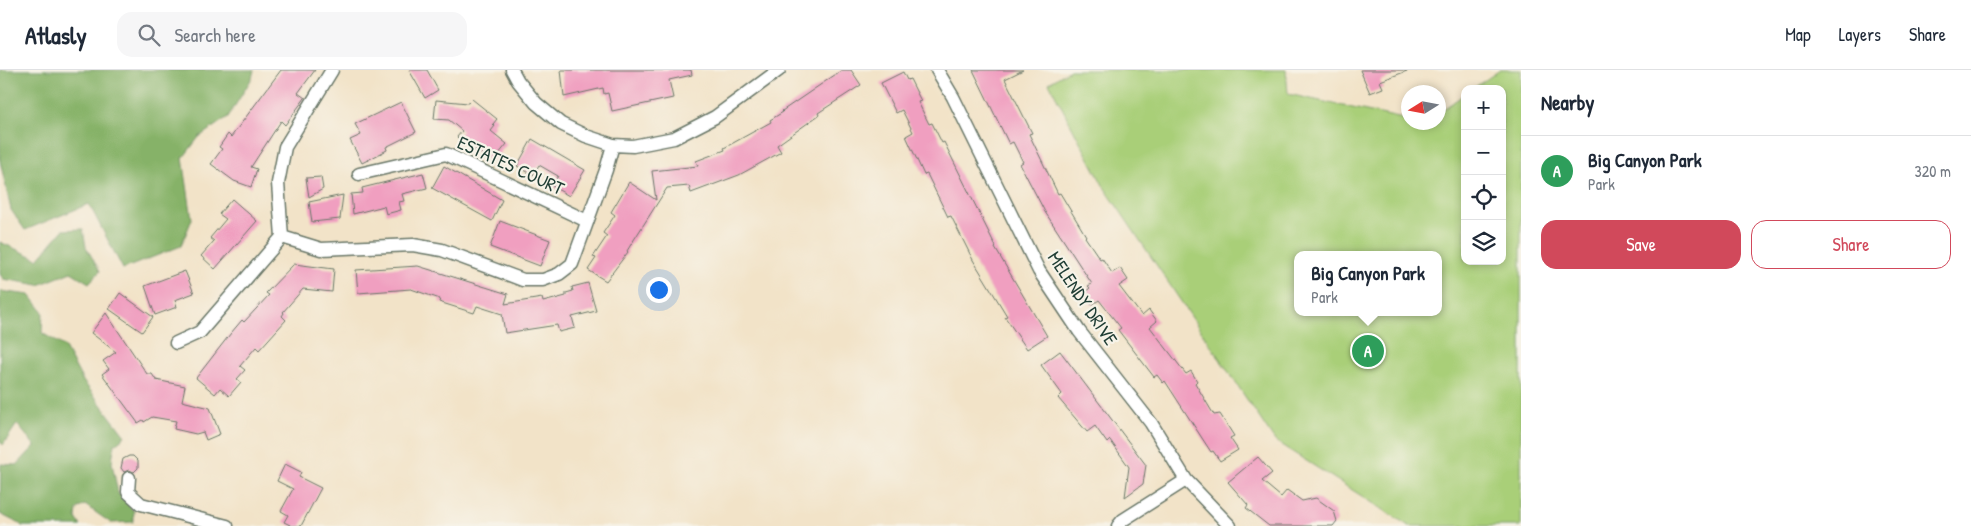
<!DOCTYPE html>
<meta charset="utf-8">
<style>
body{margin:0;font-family:"Patrick Hand",sans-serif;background:#f6f6f7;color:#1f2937}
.controls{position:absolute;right:15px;top:15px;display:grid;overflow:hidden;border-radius:10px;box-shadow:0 2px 8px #0003}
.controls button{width:45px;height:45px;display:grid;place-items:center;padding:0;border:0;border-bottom:1px solid #e0e1e3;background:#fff;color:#1f2937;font:25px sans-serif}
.compass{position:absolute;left:1401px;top:15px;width:45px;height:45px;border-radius:50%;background:#fff;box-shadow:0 2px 8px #0003;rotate:259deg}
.you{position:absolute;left:658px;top:219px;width:18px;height:18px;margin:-12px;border:4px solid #fff;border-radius:50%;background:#1a73e8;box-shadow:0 0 0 8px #1a73e833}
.badge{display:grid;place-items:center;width:32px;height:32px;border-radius:50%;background:#d1495b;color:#fff;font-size:16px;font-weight:700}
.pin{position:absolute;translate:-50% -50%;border:2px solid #fff;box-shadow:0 1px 5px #0006}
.popup{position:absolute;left:1294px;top:181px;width:148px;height:65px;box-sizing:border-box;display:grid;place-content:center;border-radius:10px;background:#fff;filter:drop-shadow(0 1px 4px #0005);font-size:16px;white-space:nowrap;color:#747a83}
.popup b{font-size:19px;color:#1f2937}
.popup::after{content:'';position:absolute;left:50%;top:100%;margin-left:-10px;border:10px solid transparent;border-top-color:#fff}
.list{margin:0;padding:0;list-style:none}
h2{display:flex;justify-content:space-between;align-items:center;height:65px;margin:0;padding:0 20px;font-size:21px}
h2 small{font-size:16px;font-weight:400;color:#747a83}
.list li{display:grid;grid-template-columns:32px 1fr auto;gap:15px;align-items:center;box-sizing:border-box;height:70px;padding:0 20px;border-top:1px solid #e0e1e3}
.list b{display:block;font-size:19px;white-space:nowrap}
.list p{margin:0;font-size:16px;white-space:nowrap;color:#747a83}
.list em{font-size:16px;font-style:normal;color:#747a83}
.actions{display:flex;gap:10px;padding:15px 20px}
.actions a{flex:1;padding:11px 0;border:1px solid #d1495b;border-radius:15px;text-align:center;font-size:18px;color:#d1495b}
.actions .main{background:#d1495b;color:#fff}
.icon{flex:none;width:28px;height:28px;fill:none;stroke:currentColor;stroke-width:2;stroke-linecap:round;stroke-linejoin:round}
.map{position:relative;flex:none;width:1521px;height:456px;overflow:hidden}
header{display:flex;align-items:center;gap:30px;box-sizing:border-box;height:70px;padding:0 25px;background:#fff;border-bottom:1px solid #e0e1e3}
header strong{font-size:24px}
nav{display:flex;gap:28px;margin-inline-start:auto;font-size:18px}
.search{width:350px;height:45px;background:#f6f6f7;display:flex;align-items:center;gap:12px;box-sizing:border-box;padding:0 18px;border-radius:15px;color:#747a83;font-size:19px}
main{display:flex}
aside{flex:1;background:#fff}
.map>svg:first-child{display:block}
.green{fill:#a9cf78;stroke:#648656;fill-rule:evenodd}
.forest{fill:#86b268;stroke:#52784e}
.building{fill:#f09fc0}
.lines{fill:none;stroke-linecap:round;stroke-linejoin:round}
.street-casing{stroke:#697768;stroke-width:15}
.street{stroke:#fff;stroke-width:12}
.labels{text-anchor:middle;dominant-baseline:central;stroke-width:4.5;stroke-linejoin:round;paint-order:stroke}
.street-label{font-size:19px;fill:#1f3d34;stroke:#f7f3e8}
</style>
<header>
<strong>Atlasly</strong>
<div class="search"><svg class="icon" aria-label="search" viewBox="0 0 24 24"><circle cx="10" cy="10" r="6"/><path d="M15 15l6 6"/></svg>Search here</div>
<nav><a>Map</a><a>Layers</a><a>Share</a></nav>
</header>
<main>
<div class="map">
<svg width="1521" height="456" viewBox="0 0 1521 456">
<rect width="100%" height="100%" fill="#f7f3e8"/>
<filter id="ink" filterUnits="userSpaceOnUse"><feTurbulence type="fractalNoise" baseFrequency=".02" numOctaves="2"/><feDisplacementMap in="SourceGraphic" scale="10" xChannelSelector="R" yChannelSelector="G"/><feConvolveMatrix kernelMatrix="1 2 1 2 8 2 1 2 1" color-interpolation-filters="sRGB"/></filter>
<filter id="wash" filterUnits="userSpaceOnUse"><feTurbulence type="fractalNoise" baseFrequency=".0096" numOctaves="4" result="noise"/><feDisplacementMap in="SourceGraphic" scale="20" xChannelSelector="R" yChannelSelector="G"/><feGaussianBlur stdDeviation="1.12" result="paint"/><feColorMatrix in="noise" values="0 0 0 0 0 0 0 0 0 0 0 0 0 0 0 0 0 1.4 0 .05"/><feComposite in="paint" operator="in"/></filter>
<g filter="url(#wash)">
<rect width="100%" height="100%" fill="#f2e3c8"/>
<!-- green -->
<path class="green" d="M1070,0H1286L1288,24L1408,50V52H1438L1439,42L1465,24V191H1502V19H1472L1500,0H1521V456H1409L1275,371L1104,117L1049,13ZM1298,185H1438V242H1298Z"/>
<!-- forest -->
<path class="forest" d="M0,0H254L252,8L228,47L199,67L183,88L192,149L181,176L123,199L89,134L25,160L11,140L0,91Z
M83,159L86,177L100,201L89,213L71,202L39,215L3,209L0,204V172L38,189L63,160Z
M0,221L30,225L43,242L42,263L64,276L83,311L125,366L114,375L112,393L118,423L134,441L133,452L111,453L85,435L77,439L76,448L81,456H22L20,454L0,444L1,394L17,395L35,376L17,354L3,375L0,372Z"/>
<g id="blocks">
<!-- building -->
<path class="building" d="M281,0H315L298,23L305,28L285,55L281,51L251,97L257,99L251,117L234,111L211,94L222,79L219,77L228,64L231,67Z
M409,0H427L438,20L425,28Z
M561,0H691L692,5L669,10L673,28L612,41L608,23L604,24L603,18L564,27Z
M842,0H851L861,15L818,43L819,45L777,75L781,82L739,105L691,123L689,116L667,118L630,176L627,181L628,182L606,211L588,200L596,188L593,187L607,166L603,163L615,145L611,142L629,112L656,130L652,101L698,96L696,91L725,80L724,78L771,52L770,50L783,42L782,41Z
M973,0H1023L1005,9L1032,63L1029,64L1058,124L1060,123L1086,166L1085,167L1100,189L1102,188L1112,203L1120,198L1128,210L1119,216L1142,246L1149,240L1157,251L1150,257L1186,304L1191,301L1197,311L1195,313L1214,345L1220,344L1234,366L1230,368L1238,380L1220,391L1213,381L1211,382L1165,311L1163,313L1157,305L1154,307L1118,260L1121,258L1099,230L1092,235L1084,223L1090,218L1088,216L1092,214L1045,142L1020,94L1023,92L1013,72L1009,74Z
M1360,0H1407V1L1380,11L1383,18L1370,23Z
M903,2L907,10L910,9L921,31L918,32L929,54L932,53L942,73L944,72L996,177L995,178L1047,266L1027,279L1005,247L1007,246L973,190L951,146L948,147L927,104L924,105L906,66L913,62L902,40L896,43L881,13Z
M472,29L497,49L493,54L495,56L491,61L507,74L498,85L495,84L489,91L476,79L474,82L457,67L462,61L449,50L434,49L436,30L468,33Z
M401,32L416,62L386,77L387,80L362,93L350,70L361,65L355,54Z
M532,69L585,100L569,126L552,116L558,106L539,95L533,105L517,96Z
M444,96L502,130L492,151L432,118Z
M423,103L427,118L402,124L404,131L399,132L401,140L386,144L384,136L353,144L351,124L363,123L362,118Z
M321,107L323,119L309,127L306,108Z
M343,125L340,149L312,152L309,132Z
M232,129L257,151L215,199L201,186L214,171L210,168L226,149L219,144Z
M500,151L550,170L540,196L490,177Z
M294,194L334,199L332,222L303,219L283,242L284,243L282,246L286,250L259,280L256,277L240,296L245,300L237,309L241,312L229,326L220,318L215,324L196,308L231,263L242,250L244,252L269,225L266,223Z
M418,196L508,224L505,234L542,228L543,232L566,226V223L573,221L572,217L588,213L596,241L572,247L575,258L559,262L557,255L505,263L502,244L477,236L474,243L439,232L440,229L411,219L358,223L356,200Z
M185,201L194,223L175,230L177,237L155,245L145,216Z
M120,223L153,247L142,262L109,239Z
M106,243L147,304H152L156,310L185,316L182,331L210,338L220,364L206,370L203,362L196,364L174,359L176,351L152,347L144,352L143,350L138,353L102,304L109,299L103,291L116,282L91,263Z
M1060,281L1146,395L1143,414L1125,427L1129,397L1110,370L1107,373L1095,356L1087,362L1058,328L1062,324L1041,295Z
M129,386H133L138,391V398L134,402L129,400L124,402L121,398L123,389Z
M1258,387L1272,403L1262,411L1281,427L1287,420L1302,431L1316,428L1334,441L1337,451L1333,456H1269L1246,438L1248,435L1228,412Z
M285,394L301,402L299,407L321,418L301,456H292L284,452L288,445L281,441L293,419L277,411Z"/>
</g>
</g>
<g filter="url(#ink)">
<use href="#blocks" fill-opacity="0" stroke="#697768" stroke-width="1"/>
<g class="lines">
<defs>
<path id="street" d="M332,0L285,77L278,113L282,167L321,179L413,175L442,180L523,210H543L559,204L572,194L606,100L613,75
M512,0L518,11L536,33L561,54L586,66L613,75L633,76L674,68L715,47L779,0
M937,0L953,27L1039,201L1079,261L1151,353L1186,410L1230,456
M359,104L446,84L587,151
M176,273L200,262L282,167
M129,408L128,422L141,434L227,456
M1118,456L1123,450L1186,410"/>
</defs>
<!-- street casing -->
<use href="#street" class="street-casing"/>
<!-- street -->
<use href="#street" class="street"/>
</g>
</g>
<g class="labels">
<!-- street labels -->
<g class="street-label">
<text transform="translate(511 95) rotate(25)">ESTATES COURT</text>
<text transform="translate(1083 228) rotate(56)">MELENDY DRIVE</text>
</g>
</g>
</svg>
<div class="controls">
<button>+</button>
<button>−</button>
<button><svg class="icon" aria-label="locate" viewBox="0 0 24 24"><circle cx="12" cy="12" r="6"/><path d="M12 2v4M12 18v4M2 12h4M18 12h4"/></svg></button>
<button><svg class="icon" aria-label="layers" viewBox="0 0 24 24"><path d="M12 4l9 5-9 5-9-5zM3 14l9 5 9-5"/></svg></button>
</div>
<svg class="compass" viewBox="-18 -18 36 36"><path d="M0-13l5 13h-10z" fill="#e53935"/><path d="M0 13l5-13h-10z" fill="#747a83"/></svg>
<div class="you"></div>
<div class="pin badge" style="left:1368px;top:281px;background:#2e9e5b">A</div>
<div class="popup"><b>Big Canyon Park</b>Park</div>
</div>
<aside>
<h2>Nearby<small></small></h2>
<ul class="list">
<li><span class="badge" style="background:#2e9e5b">A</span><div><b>Big Canyon Park</b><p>Park</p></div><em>320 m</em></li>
</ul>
<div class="actions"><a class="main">Save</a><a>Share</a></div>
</aside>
</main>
